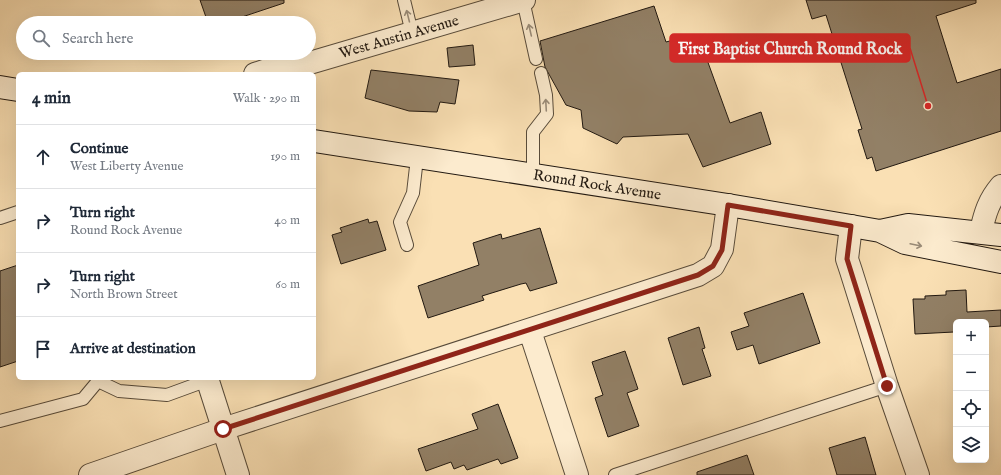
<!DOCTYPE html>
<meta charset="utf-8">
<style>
body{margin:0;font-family:"IM FELL English",serif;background:#f6f6f7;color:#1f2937}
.controls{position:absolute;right:12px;bottom:12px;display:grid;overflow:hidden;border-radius:6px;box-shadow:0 4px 16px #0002}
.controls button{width:36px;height:36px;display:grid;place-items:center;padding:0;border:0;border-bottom:1px solid #e0e1e3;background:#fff;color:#1f2937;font:20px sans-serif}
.stop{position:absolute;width:12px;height:12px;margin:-9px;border:3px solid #8f2418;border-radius:50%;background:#fff}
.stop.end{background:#8f2418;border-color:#fff;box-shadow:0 1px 4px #0008}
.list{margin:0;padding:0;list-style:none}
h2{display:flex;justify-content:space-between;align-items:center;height:52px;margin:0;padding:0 16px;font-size:17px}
h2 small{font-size:13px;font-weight:400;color:#747a83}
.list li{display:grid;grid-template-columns:26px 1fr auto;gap:12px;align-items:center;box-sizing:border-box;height:64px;padding:0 16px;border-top:1px solid #e0e1e3}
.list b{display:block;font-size:15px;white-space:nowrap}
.list p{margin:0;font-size:13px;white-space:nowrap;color:#747a83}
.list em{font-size:13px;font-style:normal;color:#747a83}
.icon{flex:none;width:22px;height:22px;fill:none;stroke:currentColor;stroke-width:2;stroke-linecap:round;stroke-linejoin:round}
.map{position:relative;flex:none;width:1001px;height:475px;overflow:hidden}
.search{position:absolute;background:#fff;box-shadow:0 4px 16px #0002;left:16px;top:16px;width:300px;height:44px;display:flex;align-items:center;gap:10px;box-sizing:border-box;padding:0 14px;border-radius:22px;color:#747a83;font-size:15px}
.panel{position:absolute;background:#fff;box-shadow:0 4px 16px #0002;left:16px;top:72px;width:300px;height:308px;border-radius:6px}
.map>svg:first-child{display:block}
.building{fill:#928066;stroke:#221911}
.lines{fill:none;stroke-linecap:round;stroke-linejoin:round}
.lane-casing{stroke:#584b3a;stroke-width:14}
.street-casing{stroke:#584b3a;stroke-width:24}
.secondary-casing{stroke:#221911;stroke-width:24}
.lane{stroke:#fcebce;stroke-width:12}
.street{stroke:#fcebce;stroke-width:22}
.secondary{stroke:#fcebce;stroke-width:22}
.oneway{stroke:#9a8c79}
.route{stroke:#8f2418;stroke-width:5}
.labels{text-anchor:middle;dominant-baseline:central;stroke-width:3;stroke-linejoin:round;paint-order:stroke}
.street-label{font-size:15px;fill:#221911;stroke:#fcebce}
.leader{fill:none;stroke:#d62828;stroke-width:1.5}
.callout-dot{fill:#d62828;stroke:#fcebce;stroke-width:1.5}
.callout{fill:#d62828;stroke:#d62828;stroke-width:1.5}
.callout-label{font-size:16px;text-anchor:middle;font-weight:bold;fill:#fff}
</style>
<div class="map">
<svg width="1001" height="475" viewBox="0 0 1001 475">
<rect width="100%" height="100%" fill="#fae0b4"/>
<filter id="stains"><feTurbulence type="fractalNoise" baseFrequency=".005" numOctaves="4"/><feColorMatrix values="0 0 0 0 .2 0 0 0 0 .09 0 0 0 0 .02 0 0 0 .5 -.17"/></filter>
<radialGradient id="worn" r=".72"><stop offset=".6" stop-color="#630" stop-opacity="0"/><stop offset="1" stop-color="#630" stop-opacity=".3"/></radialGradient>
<!-- building -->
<path class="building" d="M200,0H284V3L224,23H208Z
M806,0H976V3L936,16L957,83L1001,69V131L876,171L872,157L867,159L858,130L862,129L826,15L812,19Z
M654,6L666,42L681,38L684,50L702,46L730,123L761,112L771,144L703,167L688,134L623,137L617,144L583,128L581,110L566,105L545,67L540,41Z
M473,45L475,65L449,67L447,48Z
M371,70L459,80L455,104L440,102L437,112L409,111L365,98Z
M368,219L369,223L377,221L386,250L341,264L332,235L342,232L340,228Z
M540,228L557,283L530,291L526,283L521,284L482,296L484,300L428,318L418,286L479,265L473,243L501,234L502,239Z
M18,265V361L0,367V271Z
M966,290L967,312L1001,310V326L986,327V322H956L954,332L915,334L913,299H925V296L946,295V291Z
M803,293L820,343L759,364L753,345L737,350L731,332L749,326L744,313Z
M699,327L705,348L702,349L711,376L683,385L668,338Z
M625,351L638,389L627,393L639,426L608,437L595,398L603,395L592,362Z
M498,404L518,458L501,464L498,459L467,470L464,465L454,469L451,462L426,471L418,449L478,429L472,414Z
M865,437L876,475H837L829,448Z
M747,455L754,475H697V472Z"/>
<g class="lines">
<defs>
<path id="lane" d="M404,0L412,33
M523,0L536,59
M533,175V132L547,114L546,95L541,73
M0,218L18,212
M407,245L400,222L413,193L417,158
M0,421L83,399L98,381L119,391L167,395L208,380
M615,475L887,386"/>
<path id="street" d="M255,74L273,68L296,67L524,0
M851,226L847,259L851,271L887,386L918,475
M981,231C985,213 989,200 1001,186
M530,331L577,475
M207,378L238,475
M90,475L223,429L698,275L713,266L722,249L728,205"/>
<path id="secondary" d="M0,87L18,90
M314,141L728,205L851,226L880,231L905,243L1001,262
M880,231L908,225L1001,235"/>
</defs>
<!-- lane casing -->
<use href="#lane" class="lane-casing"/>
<!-- street casing -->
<use href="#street" class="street-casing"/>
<!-- secondary casing -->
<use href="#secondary" class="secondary-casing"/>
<!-- lane -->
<use href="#lane" class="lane"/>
<!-- street -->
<use href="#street" class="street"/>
<!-- secondary -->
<use href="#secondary" class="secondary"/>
</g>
<!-- one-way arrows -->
<defs><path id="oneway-shaft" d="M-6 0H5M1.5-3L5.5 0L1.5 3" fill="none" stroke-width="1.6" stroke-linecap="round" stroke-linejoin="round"/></defs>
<g class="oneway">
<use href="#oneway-shaft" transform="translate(408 16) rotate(-104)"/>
<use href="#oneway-shaft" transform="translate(530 30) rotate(-103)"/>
<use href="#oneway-shaft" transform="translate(546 105) rotate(-93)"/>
<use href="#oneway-shaft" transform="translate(916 245) rotate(12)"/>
</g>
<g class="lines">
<!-- route -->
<path class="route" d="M223,429L698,275L713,266L722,250L728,205L851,226L847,259L887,386"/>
</g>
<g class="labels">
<!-- street labels -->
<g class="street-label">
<text transform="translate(399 37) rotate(-16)">West Austin Avenue</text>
<text transform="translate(597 185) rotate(9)">Round Rock Avenue</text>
</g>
</g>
<!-- callouts -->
<path class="leader" d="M928 106L910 48"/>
<circle class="callout-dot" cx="928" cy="106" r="4"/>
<rect class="callout" x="670" y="34" width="240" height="28" rx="4"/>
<g class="callout-label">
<text x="790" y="54">First Baptist Church Round Rock</text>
</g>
<rect width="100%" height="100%" filter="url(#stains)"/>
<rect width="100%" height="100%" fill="url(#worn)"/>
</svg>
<div class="controls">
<button>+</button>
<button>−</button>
<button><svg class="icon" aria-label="locate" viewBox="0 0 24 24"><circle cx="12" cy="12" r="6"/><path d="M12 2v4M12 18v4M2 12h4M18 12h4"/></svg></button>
<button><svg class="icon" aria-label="layers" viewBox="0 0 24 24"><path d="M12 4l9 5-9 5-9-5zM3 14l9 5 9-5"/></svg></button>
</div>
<div class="stop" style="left:223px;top:429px"></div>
<div class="stop end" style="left:887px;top:386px"></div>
<div class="search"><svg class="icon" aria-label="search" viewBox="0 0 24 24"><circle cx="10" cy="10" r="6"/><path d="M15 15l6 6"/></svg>Search here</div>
<section class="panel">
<h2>4 min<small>Walk · 290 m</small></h2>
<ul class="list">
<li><svg class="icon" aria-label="ahead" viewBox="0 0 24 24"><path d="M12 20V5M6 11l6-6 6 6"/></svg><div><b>Continue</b><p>West Liberty Avenue</p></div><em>190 m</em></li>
<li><svg class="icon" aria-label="right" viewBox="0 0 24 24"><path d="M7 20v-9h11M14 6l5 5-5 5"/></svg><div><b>Turn right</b><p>Round Rock Avenue</p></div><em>40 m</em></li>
<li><svg class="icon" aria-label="right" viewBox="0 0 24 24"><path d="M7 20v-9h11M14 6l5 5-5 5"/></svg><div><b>Turn right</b><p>North Brown Street</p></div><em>60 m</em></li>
<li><svg class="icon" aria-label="arrive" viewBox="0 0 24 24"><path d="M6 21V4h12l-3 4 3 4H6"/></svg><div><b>Arrive at destination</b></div></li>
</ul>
</section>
</div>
